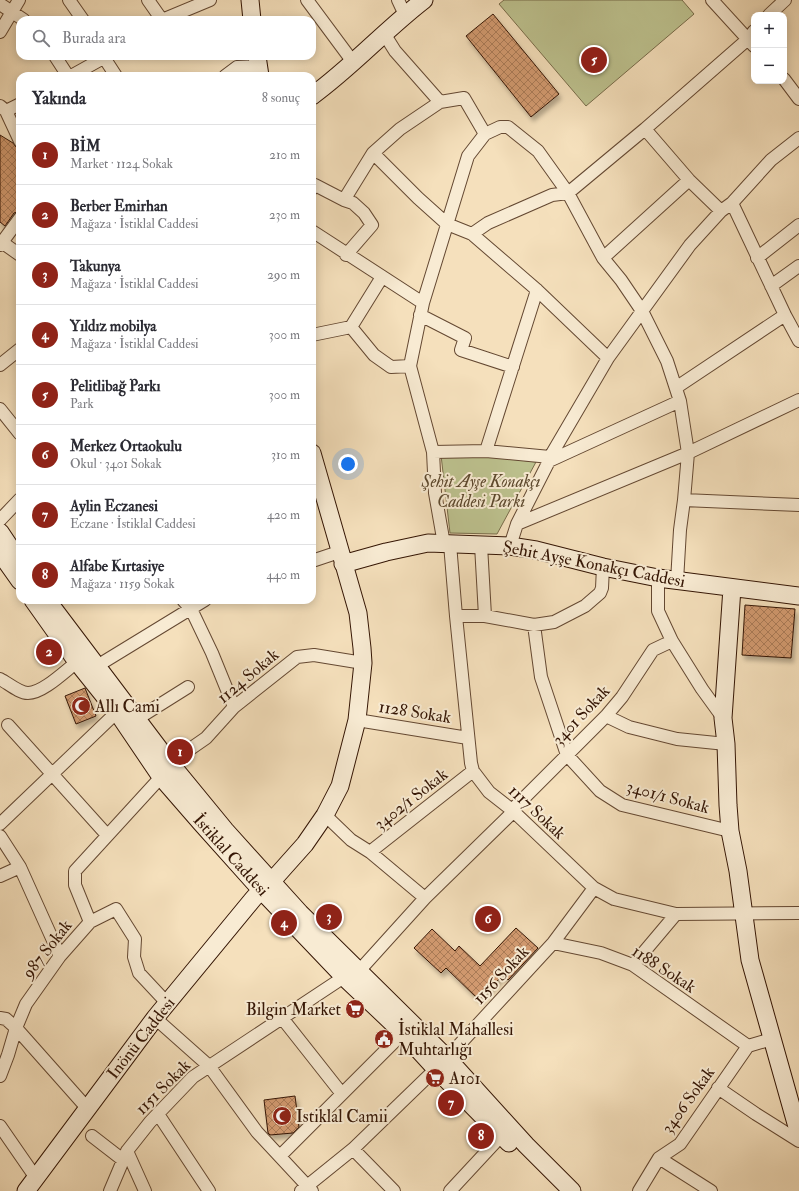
<!DOCTYPE html>
<html lang="tr">
<meta charset="utf-8">
<style>
body{margin:0;font-family:"IM FELL Double Pica",serif;background:#f7f7f7;color:#2b2b33}
.controls{position:absolute;right:12px;top:12px;display:grid;overflow:hidden;border-radius:8px;box-shadow:0 2px 10px #0003}
.controls button{width:36px;height:36px;display:grid;place-items:center;padding:0;border:0;border-bottom:1px solid #e1e1e2;background:#fff;color:#2b2b33;font:20px sans-serif}
.you{position:absolute;left:348px;top:464px;width:14px;height:14px;margin:-10px;border:3px solid #fff;border-radius:50%;background:#1a73e8;box-shadow:0 0 0 6px #1a73e833}
.badge{display:grid;place-items:center;width:26px;height:26px;border-radius:50%;background:#8f2418;color:#fff;font-size:13px;font-weight:700}
.pin{position:absolute;translate:-50% -50%;border:2px solid #fff;box-shadow:0 1px 4px #0006}
.list{margin:0;padding:0;list-style:none}
h2{display:flex;justify-content:space-between;align-items:center;height:52px;margin:0;padding:0 16px;font-size:17px}
h2 small{font-size:13px;font-weight:400;color:#7c7c81}
.list li{display:grid;grid-template-columns:26px 1fr auto;gap:12px;align-items:center;box-sizing:border-box;height:60px;padding:0 16px;border-top:1px solid #e1e1e2}
.list b{display:block;font-size:15px;white-space:nowrap}
.list p{margin:0;font-size:13px;white-space:nowrap;color:#7c7c81}
.list em{font-size:13px;font-style:normal;color:#7c7c81}
.icon{flex:none;width:22px;height:22px;fill:none;stroke:currentColor;stroke-width:2;stroke-linecap:round;stroke-linejoin:round}
.map{position:relative;flex:none;width:799px;height:1191px;overflow:hidden}
.search{position:absolute;background:#fff;box-shadow:0 2px 10px #0003;left:16px;top:16px;width:300px;height:44px;display:flex;align-items:center;gap:10px;box-sizing:border-box;padding:0 14px;border-radius:12px;color:#7c7c81;font-size:15px}
.panel{position:absolute;background:#fff;box-shadow:0 2px 10px #0003;left:16px;top:72px;width:300px;height:532px;border-radius:12px}
.map>svg:first-child{display:block}
.park{fill:#bdc28f;stroke:#786c4a}
.building{fill:url(#building-cross-hatch);stroke:#341504;filter:url(#shadow)}
.lines{fill:none;stroke-linecap:round;stroke-linejoin:round}
.street-casing{stroke:#644832;stroke-width:14}
.secondary-casing{stroke:#341504;stroke-width:19}
.street{stroke:#f8ebd3;stroke-width:12}
.secondary{stroke:#f8ebd3;stroke-width:17}
.labels{text-anchor:middle;dominant-baseline:central;stroke-width:4;stroke-linejoin:round;paint-order:stroke}
.park-label{font-size:17px;font-style:italic;fill:#5d492e;stroke:#f8ebd3}
.street-label{font-size:17px;fill:#341504;stroke:#f8ebd3}
.poi-label{font-size:17px;fill:#341504;stroke:#f8ebd3;text-anchor:start}
</style>
<div class="map">
<svg width="799" height="1191" viewBox="0 0 799 1191">
<defs>
<pattern id="building-cross-hatch" width="8" height="8" patternUnits="userSpaceOnUse"><rect width="8" height="8" fill="#d29a6f"/><path d="M0 0l8 8M0 8l8-8" fill="none" stroke="#ab7c59"/></pattern>
<filter id="shadow"><feDropShadow dx="2.5" dy="4.5" stdDeviation="2" flood-color="#0004"/></filter>
</defs>
<rect width="100%" height="100%" fill="#f5e0bc"/>
<filter id="stains"><feTurbulence type="fractalNoise" baseFrequency=".005" numOctaves="4"/><feColorMatrix values="0 0 0 0 .2 0 0 0 0 .09 0 0 0 0 .02 0 0 0 .5 -.17"/></filter>
<radialGradient id="worn" r=".72"><stop offset=".6" stop-color="#630" stop-opacity="0"/><stop offset="1" stop-color="#630" stop-opacity=".3"/></radialGradient>
<!-- park -->
<path class="park" d="M504,0H682L694,14L586,106L499,4Z
M441,455L488,456L536,462L497,534L450,533Z"/>
<!-- building -->
<path class="building" d="M493,14L559,94L531,117L466,36Z
M0,135L13,143L16,147L20,148V211L14,213L5,226L0,222Z
M745,605L795,609L791,658L742,655Z
M85,688L96,716L76,724L65,696Z
M516,928L538,948L508,980L503,975L479,1000L446,968L441,973L414,948L432,929L455,951L459,946L480,966Z
M295,1096L299,1127L293,1133L270,1135L268,1133L264,1100Z"/>
<g class="lines">
<defs>
<path id="street" d="M69,0L83,20
M148,0L162,20
M307,0L353,62
M398,0L405,15
M712,0L754,46
M0,4L24,20
M769,15L785,0
M162,20L210,0
M0,32L19,0
M385,35L395,51L440,102
M55,56L68,76
M103,56L116,76
M71,76L107,56
M225,76L237,67L259,66
M784,79L799,99
M0,106L6,111L20,141
M6,111L20,104
M645,129L689,180L721,211
M373,153L418,198L447,224L472,234L537,290L608,358
M312,189L315,185L344,200L353,203L364,213L372,225L346,255
M344,200L373,153L400,129L440,102L464,98L485,134
M732,203L785,315L799,341
M312,231L423,303
M472,234L488,223L552,195L568,193L645,129L748,39L754,31
M0,241L20,255
M0,245L20,218
M603,258L689,180
M757,258L799,225
M382,277L351,327L374,355L391,367L410,366
M771,286L799,266
M420,315L465,338L461,350L513,367
M312,335L351,327
M0,365L20,349
M677,387L785,315
M0,409L20,434
M486,451L537,290
M433,452L486,451L550,457
M549,461L680,401
M684,500L799,505
M0,520L20,499
M517,524L688,453L799,400
M444,544L435,493L433,452L410,366L423,303L468,156L485,134L500,127H508L538,151L568,193L603,258L621,280L642,311L667,361L680,401L688,453L684,500L680,530L677,581
M450,544L456,616L471,763L473,771L489,792L512,810L594,888L614,899L676,914L799,913
M481,545L485,616
M510,546L517,524L549,461L550,457L608,358L690,245L721,211L732,203L771,160L799,138
M312,561L339,552
M658,578V611L672,641L702,689L723,718
M183,600L191,609L212,653L234,707
M456,616H485L534,625L554,622L585,606L600,593L602,588L603,567
M534,625L541,677L567,755L600,791L622,805L730,831
M91,671L97,666L205,600
M0,679C8,683 19,693 28,693C43,693 65,671 77,662
M606,716L629,727L677,739L726,744
M137,719L188,687
M357,720L468,738
M8,725L107,835
M170,763L206,738L234,707L297,657L314,655L363,663
M512,810L606,716L622,697L653,650L672,641
M325,815L351,840L370,852L425,898
M0,824L117,712
M0,836L20,867L60,956
M370,852L473,771
M0,876L20,867
M90,922L116,909L135,939L134,957L139,973L167,1003
M553,943L601,953L633,965L748,1046
M633,965L676,914
M359,971L425,898L513,812
M0,1018L6,1019L16,1028L87,1108
M155,1018L209,1066L257,1132L312,1191
M282,1018L342,1094
M0,1076L8,1055L16,1028L26,1004L60,956L90,922L75,885V871L161,777
M718,1088L756,1114L799,1141
M158,1114L209,1191
M0,1126L36,1178
M92,1136L123,1160
M353,1149L394,1191
M127,1151L145,1191
M280,1156L403,1033
M659,1158L711,1191
M110,1191L127,1151L150,1122L193,1077L344,977
M301,1191L353,1149L447,1058L553,943L594,888
M450,1191L502,1135
M639,1191L659,1158L680,1144L748,1046L772,1039"/>
<path id="secondary" d="M250,0L252,20
M257,56L260,76
M312,96C352,67 385,30 424,0
M0,532L20,562
M0,553L20,581
M343,564L386,552L428,543L510,546L536,550L603,567L658,578L799,596
M732,588L723,718L726,744L728,805L730,831L738,871L750,960L799,1134
M33,600L77,662L117,712L161,777L201,823L261,890L344,977L403,1033L435,1068L509,1143
M47,600L170,763L225,830L300,913L447,1058L526,1145L572,1191
M26,1191L155,1018L253,899L261,890L272,881L305,844L325,815L340,786L357,720L363,663L362,648L358,613L312,453"/>
</defs>
<!-- street casing -->
<use href="#street" class="street-casing"/>
<!-- secondary casing -->
<use href="#secondary" class="secondary-casing"/>
<!-- street -->
<use href="#street" class="street"/>
<!-- secondary -->
<use href="#secondary" class="secondary"/>
</g>
<!-- icons -->
<defs>
<symbol id="mosque-disc" viewBox="-11 -11 22 22"><circle r="9.5" fill="#8f2418" stroke="#f8ebd3"/><path d="M3.5-4.9A6 6 0 1 0 3.5 4.9A5 5 0 1 1 3.5-4.9Z" fill="#fff"/></symbol>
<symbol id="supermarket-disc" viewBox="-11 -11 22 22"><circle r="9.5" fill="#8f2418" stroke="#f8ebd3"/><path d="M-6-5.5h2.5l.6 2H6L4.5 2H-2.5L-4.4-4H-6ZM-1.5 3.2a1.3 1.3 0 1 0 .1 0ZM3 3.2a1.3 1.3 0 1 0 .1 0Z" fill="#fff"/></symbol>
<symbol id="civic-disc" viewBox="-11 -11 22 22"><circle r="9.5" fill="#8f2418" stroke="#f8ebd3"/><path d="M-.6-6.5H3V-4.5H.6V-3L4-1V1h2V6H-6V1h2V-1L-.6-3ZM-1.2 2.5V6h2.4V2.5Z" fill="#fff"/></symbol>
</defs>
<g fill-rule="evenodd">
<use href="#mosque-disc" x="70" y="695" width="22" height="22"/>
<use href="#supermarket-disc" x="344" y="998" width="22" height="22"/>
<use href="#civic-disc" x="373" y="1028" width="22" height="22"/>
<use href="#supermarket-disc" x="424" y="1067" width="22" height="22"/>
<use href="#mosque-disc" x="271" y="1105" width="22" height="22"/>
</g>
<g class="labels">
<!-- park labels -->
<g class="park-label">
<text x="481" y="481">Şehit Ayşe Konakçı<tspan x="481" dy="20">Caddesi Parkı</tspan></text>
</g>
<!-- street labels -->
<g class="street-label">
<text transform="translate(594 564) rotate(11)">Şehit Ayşe Konakçı Caddesi</text>
<text transform="translate(248 676) rotate(-40)">1124 Sokak</text>
<text transform="translate(415 712) rotate(9)">1128 Sokak</text>
<text transform="translate(581 715) rotate(-47)">3401 Sokak</text>
<text transform="translate(668 797) rotate(15)">3401/1 Sokak</text>
<text transform="translate(411 799) rotate(-38)">3402/1 Sokak</text>
<text transform="translate(537 812) rotate(43)">1117 Sokak</text>
<text transform="translate(231 855) rotate(48)">İstiklal Caddesi</text>
<text transform="translate(47 949) rotate(-52)">987 Sokak</text>
<text transform="translate(664 969) rotate(33)">1188 Sokak</text>
<text transform="translate(501 975) rotate(-47)">1156 Sokak</text>
<text transform="translate(141 1038) rotate(-52)">Inönü Caddesi</text>
<text transform="translate(163 1087) rotate(-45)">1151 Sokak</text>
<text transform="translate(688 1100) rotate(-54)">3406 Sokak</text>
</g>
<!-- poi labels -->
<g class="poi-label">
<text x="95" y="706">Allı Cami</text>
<text x="341" y="1009" text-anchor="end">Bilgin Market</text>
<text x="398" y="1029">İstiklal Mahallesi<tspan x="398" dy="20">Muhtarlığı</tspan></text>
<text x="449" y="1078">A101</text>
<text x="296" y="1116">Istiklal Camii</text>
</g>
</g>
<rect width="100%" height="100%" filter="url(#stains)"/>
<rect width="100%" height="100%" fill="url(#worn)"/>
</svg>
<div class="controls">
<button>+</button>
<button>−</button>
</div>
<div class="you"></div>
<div class="pin badge" style="left:180px;top:752px">1</div>
<div class="pin badge" style="left:49px;top:652px">2</div>
<div class="pin badge" style="left:329px;top:917px">3</div>
<div class="pin badge" style="left:284px;top:923px">4</div>
<div class="pin badge" style="left:594px;top:60px">5</div>
<div class="pin badge" style="left:488px;top:919px">6</div>
<div class="pin badge" style="left:451px;top:1103px">7</div>
<div class="pin badge" style="left:481px;top:1136px">8</div>
<div class="search"><svg class="icon" aria-label="search" viewBox="0 0 24 24"><circle cx="10" cy="10" r="6"/><path d="M15 15l6 6"/></svg>Burada ara</div>
<section class="panel">
<h2>Yakında<small>8 sonuç</small></h2>
<ul class="list">
<li><span class="badge">1</span><div><b>BİM</b><p>Market · 1124 Sokak</p></div><em>210 m</em></li>
<li><span class="badge">2</span><div><b>Berber Emirhan</b><p>Mağaza · İstiklal Caddesi</p></div><em>230 m</em></li>
<li><span class="badge">3</span><div><b>Takunya</b><p>Mağaza · İstiklal Caddesi</p></div><em>290 m</em></li>
<li><span class="badge">4</span><div><b>Yıldız mobilya</b><p>Mağaza · İstiklal Caddesi</p></div><em>300 m</em></li>
<li><span class="badge">5</span><div><b>Pelitlibağ Parkı</b><p>Park</p></div><em>300 m</em></li>
<li><span class="badge">6</span><div><b>Merkez Ortaokulu</b><p>Okul · 3401 Sokak</p></div><em>310 m</em></li>
<li><span class="badge">7</span><div><b>Aylin Eczanesi</b><p>Eczane · İstiklal Caddesi</p></div><em>420 m</em></li>
<li><span class="badge">8</span><div><b>Alfabe Kırtasiye</b><p>Mağaza · 1159 Sokak</p></div><em>440 m</em></li>
</ul>
</section>
</div>
